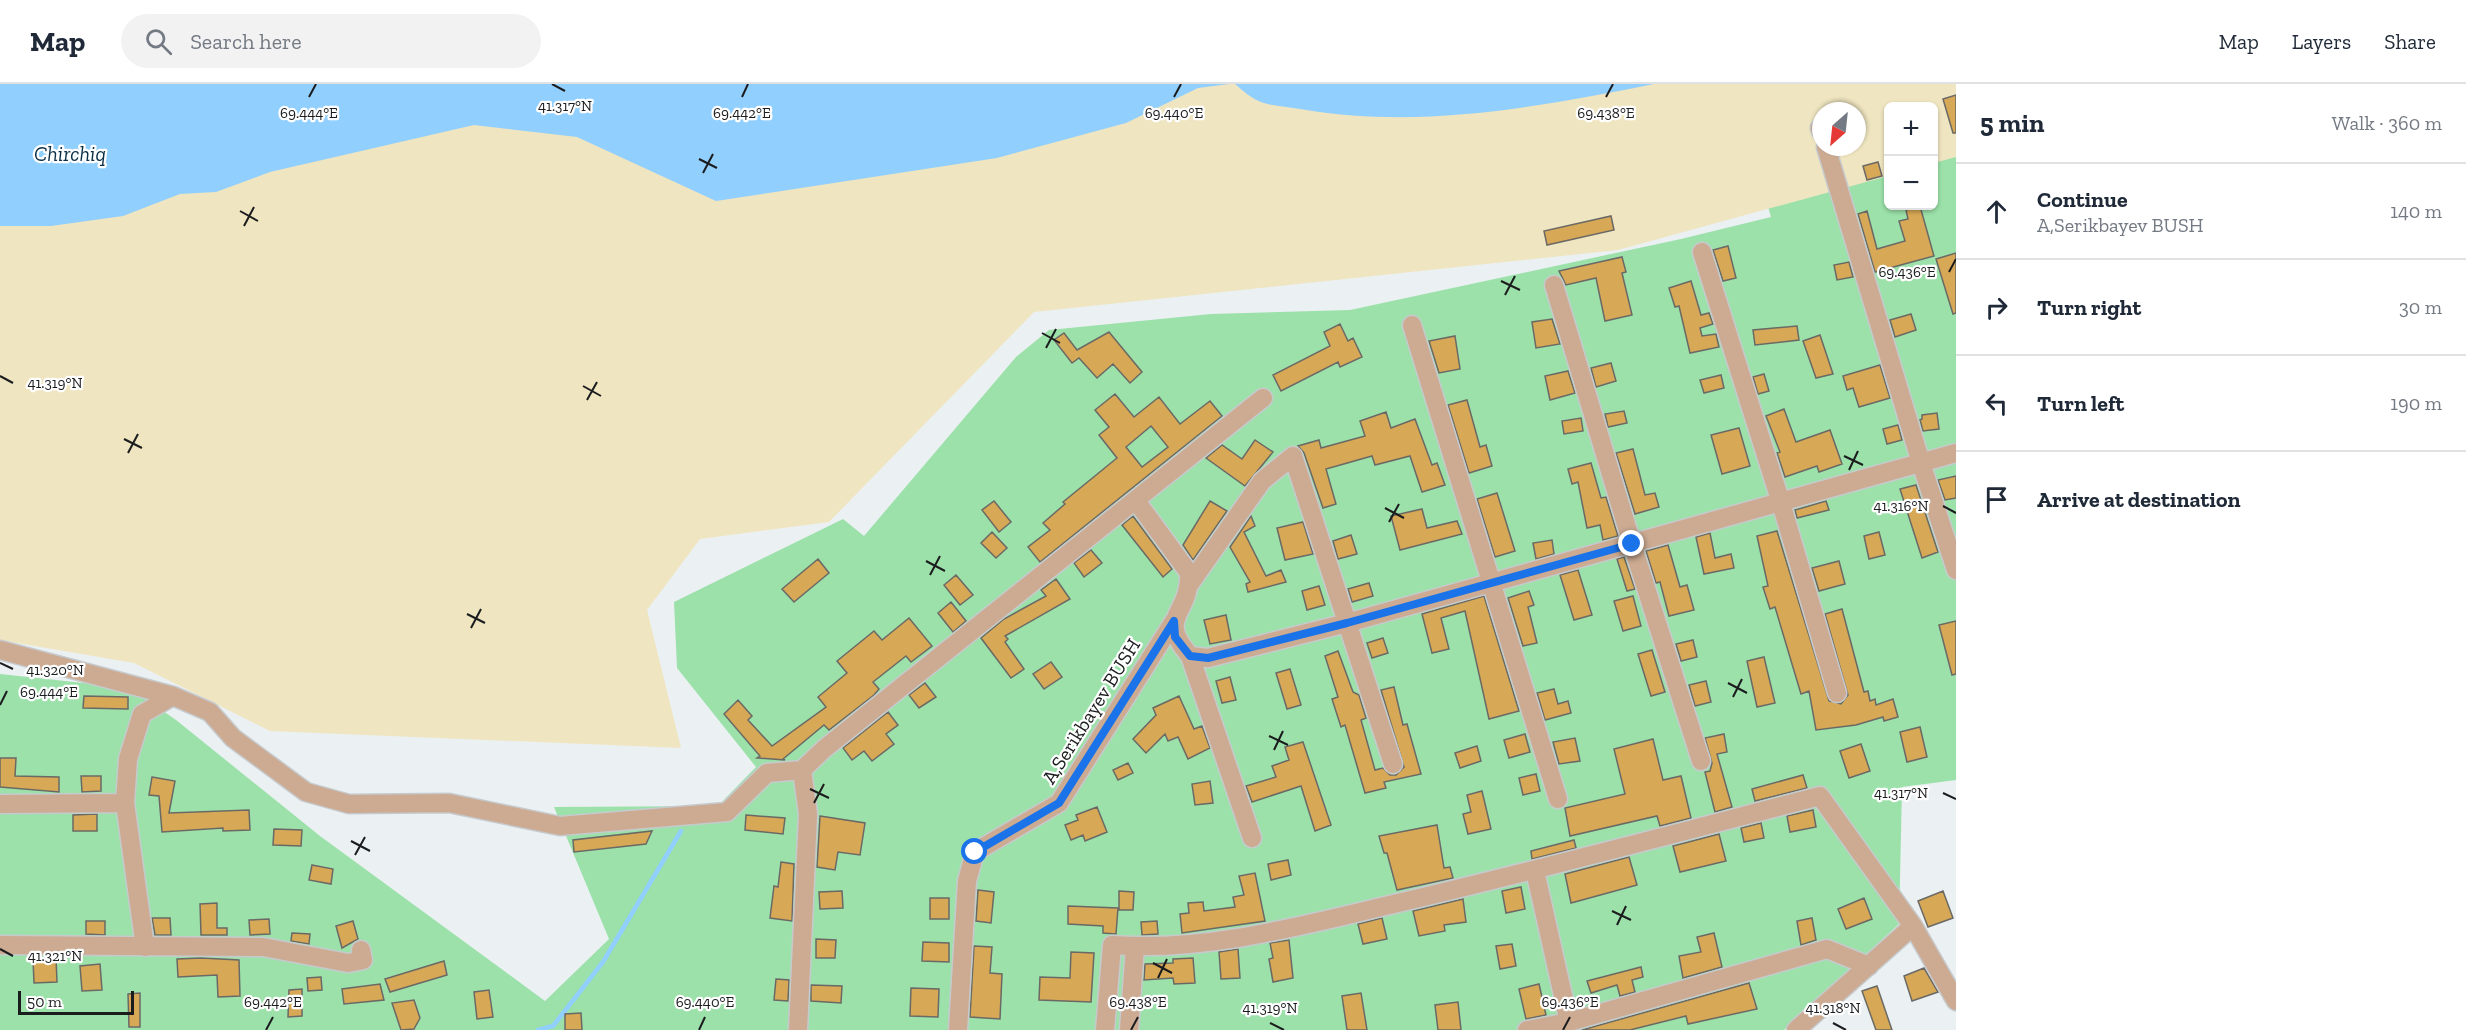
<!DOCTYPE html>
<meta charset="utf-8">
<style>
body{margin:0;font-family:"Zilla Slab",serif;background:#f2f2f3;color:#1f2937}
.controls{position:absolute;right:18px;top:18px;display:grid;overflow:hidden;border-radius:9px;box-shadow:0 2px 4px #0004}
.controls button{width:54px;height:54px;display:grid;place-items:center;padding:0;border:0;border-bottom:2px solid #e0e1e3;background:#fff;color:#1f2937;font:30px sans-serif}
.compass{position:absolute;left:1812px;top:18px;width:54px;height:54px;border-radius:50%;background:#fff;box-shadow:0 2px 4px #0004;rotate:207deg}
.scale{position:absolute;left:18px;bottom:15px;width:116px;box-sizing:border-box;padding-left:6px;border:3px solid #1b1c1e;border-top:0;font-size:16px;line-height:21px;white-space:nowrap;color:#1b1c1e;-webkit-text-stroke:4px #fff;paint-order:stroke}
.stop{position:absolute;width:18px;height:18px;margin:-14px;border:4px solid #1a73e8;border-radius:50%;background:#fff}
.stop.end{background:#1a73e8;border-color:#fff;box-shadow:0 2px 6px #0008}
.list{margin:0;padding:0;list-style:none}
h2{display:flex;justify-content:space-between;align-items:center;height:78px;margin:0;padding:0 24px;font-size:26px}
h2 small{font-size:20px;font-weight:400;color:#747a83}
.list li{display:grid;grid-template-columns:39px 1fr auto;gap:18px;align-items:center;box-sizing:border-box;height:96px;padding:0 24px;border-top:2px solid #e0e1e3}
.list b{display:block;font-size:22px;white-space:nowrap}
.list p{margin:0;font-size:20px;white-space:nowrap;color:#747a83}
.list em{font-size:20px;font-style:normal;color:#747a83}
.icon{flex:none;width:33px;height:33px;fill:none;stroke:currentColor;stroke-width:2;stroke-linecap:round;stroke-linejoin:round}
.map{position:relative;flex:none;width:1956px;height:946px;overflow:hidden}
header{display:flex;align-items:center;gap:36px;box-sizing:border-box;height:84px;padding:0 30px;background:#fff;border-bottom:2px solid #e0e1e3}
header strong{font-size:28px}
nav{display:flex;gap:33px;margin-inline-start:auto;font-size:21px}
.search{width:420px;height:54px;background:#f2f2f3;display:flex;align-items:center;gap:15px;box-sizing:border-box;padding:0 21px;border-radius:33px;color:#747a83;font-size:22px}
main{display:flex}
aside{flex:1;background:#fff}
.map>svg:first-child{display:block}
.green{fill:#9be1a9;fill-rule:evenodd}
.sand{fill:#efe5c0;fill-rule:evenodd}
.water{fill:#91cffe}
.lines{fill:none;stroke-linecap:round;stroke-linejoin:round}
.stream{stroke:#91cffe;stroke-width:4.5}
.building{fill:#d7a855;stroke:#6b6965;stroke-width:1.5;fill-rule:evenodd}
.street-casing{stroke:#c6cacd;stroke-width:21}
.street{stroke:#ccab92;stroke-width:18}
.route{stroke:#1a73e8;stroke-width:8}
.ticks{fill:none;stroke:#1b1c1e;stroke-width:2}
.labels{text-anchor:middle;dominant-baseline:central;stroke-width:4.5;stroke-linejoin:round;paint-order:stroke}
.street-label{font-size:20px;fill:#1b1c1e;stroke:#fff}
.water-label{font-size:21px;font-style:italic;fill:#0c2f46;stroke:#fff}
.ticks-label{font-size:15px;text-anchor:middle;fill:#1b1c1e;stroke:#fff;stroke-width:4.5;stroke-linejoin:round;paint-order:stroke}
</style>
<header>
<strong>Map</strong>
<div class="search"><svg class="icon" aria-label="search" viewBox="0 0 24 24"><circle cx="10" cy="10" r="6"/><path d="M15 15l6 6"/></svg>Search here</div>
<nav><a>Map</a><a>Layers</a><a>Share</a></nav>
</header>
<main>
<div class="map">
<svg width="1956" height="946" viewBox="0 0 1956 946">
<rect width="100%" height="100%" fill="#ebf0f3"/>
<!-- green -->
<path class="green" d="M1956,0V696L1902,703L1899,840L1784,946H0V590L130,604L176,636L320,752L545,917L609,855L554,723L718,722L756,683L677,584L674,518L843,435L864,452L1016,273L1049,246L1211,230L1350,226L1681,155L1771,133L1762,102L1821,63H1857V27ZM1888,22H1934V122H1888Z"/>
<!-- sand -->
<path class="sand" d="M0,0H1956V73L1934,79V22H1888V92L1618,166L1034,228L829,438L700,455L647,526L681,664L270,647L134,579L0,556ZM1821,27H1857V63H1821Z"/>
<!-- water -->
<path class="water" d="M0,0H1229L1198,4L1126,39L997,74L716,117L577,53L474,41L270,88L216,108L180,110L123,132L51,142H0Z
M1235,0H1654C1539,23 1423,45 1306,26C1291,23 1275,23 1261,18C1252,15 1242,6 1235,0Z"/>
<g class="lines">
<!-- stream -->
<path class="stream" d="M538,946L553,942L603,878L681,747"/>
</g>
<!-- building -->
<path class="building" d="M1956,11V49H1953L1943,15Z
M1878,78L1882,92L1867,96L1863,82Z
M1920,122L1934,172L1875,188L1858,130L1867,127L1877,165L1905,157L1899,137L1908,135L1906,126Z
M1611,132L1614,146L1547,161L1544,147Z
M1728,162L1736,194L1723,197L1713,166Z
M1956,169V229L1953,230L1936,175Z
M1622,173L1626,188L1622,189L1632,231L1605,237L1596,194L1566,201L1559,187Z
M1849,178L1853,193L1837,196L1834,181Z
M1691,197L1701,231L1709,229L1713,240L1700,244L1702,252L1716,250L1719,263L1690,269L1679,222L1675,223L1669,204Z
M1911,230L1916,246L1895,253L1890,236Z
M1552,235L1560,260L1536,264L1532,238Z
M1340,240L1348,257L1353,254L1362,273L1340,283L1338,278L1281,307L1273,291L1330,262L1324,248Z
M1797,242L1799,256L1755,261L1753,246Z
M1109,248L1142,288L1130,299L1113,280L1097,294L1079,274L1072,279L1054,256L1064,249L1077,266Z
M1820,251L1833,290L1816,294L1803,257Z
M1455,252L1460,285L1439,289L1429,257Z
M1611,279L1616,297L1596,303L1591,284Z
M1880,281L1890,314L1859,323L1853,304L1847,306L1843,292Z
M1568,287L1575,309L1550,316L1545,292Z
M1764,290L1769,307L1758,310L1753,293Z
M1721,291L1724,304L1704,309L1700,296Z
M1115,310L1134,333L1159,313L1180,340L1210,317L1222,332L1040,478L1028,463L1050,446L1043,439L1065,420L1063,418L1117,374L1099,351L1109,343L1095,326ZM1151,342L1168,363L1142,383L1126,363Z
M1467,316L1480,363L1486,361L1492,382L1469,389L1448,321Z
M1784,325L1796,358L1830,346L1842,380L1819,388L1817,382L1785,393L1777,369L1780,368L1766,332Z
M1624,327L1627,339L1608,343L1605,330Z
M1386,328L1391,344L1415,335L1432,381L1437,379L1445,401L1422,408L1410,372L1375,381L1372,372L1326,385L1336,420L1323,424L1304,369L1298,362L1319,356L1321,364L1365,352L1360,337Z
M1937,329L1939,345L1923,347L1920,336L1922,335V331Z
M1581,334L1583,347L1564,350L1562,337Z
M1898,341L1902,356L1887,360L1883,345Z
M1739,344L1750,382L1722,390L1711,351Z
M1255,356L1273,368L1245,402L1206,374L1222,361L1242,375Z
M1633,365L1645,411L1655,409L1659,423L1635,430L1616,369Z
M1591,379L1601,414L1606,413L1618,452L1603,456L1600,441L1587,444L1578,398L1572,400L1568,385Z
M1956,392V414L1945,416L1938,396Z
M1916,401L1938,468L1922,474L1900,405Z
M1497,409L1515,467L1495,473L1477,415Z
M994,417L1011,438L999,448L982,426Z
M1210,417L1227,427L1193,476L1183,461Z
M1826,417L1829,426L1797,434L1795,426Z
M1422,425L1427,444L1457,437L1462,450L1400,466L1391,432Z
M1133,432L1172,485L1163,493L1122,441Z
M1251,432L1255,442L1244,448L1266,492L1281,486L1286,498L1248,508L1246,500L1250,498L1230,463Z
M1303,438L1313,470L1285,476L1277,444Z
M1777,447L1829,617L1841,620L1848,611L1825,530L1842,525L1864,608L1868,607L1870,617L1875,615L1876,621L1893,615L1898,633L1884,637L1883,633L1856,641L1816,646L1809,607L1801,610L1775,523L1770,525L1763,503L1768,502L1757,452Z
M992,448L1007,464L996,474L981,459Z
M1879,448L1885,471L1869,475L1864,452Z
M1710,449L1715,474L1731,470L1734,484L1704,490L1696,453Z
M1351,451L1357,470L1338,475L1333,457Z
M1552,456L1554,470L1536,475L1533,459Z
M1668,461L1680,503L1687,501L1694,526L1669,532L1660,498L1656,499L1646,467Z
M1091,466L1102,479L1084,493L1074,479Z
M1624,473L1635,505L1627,507L1617,475Z
M818,475L829,489L794,518L782,505Z
M1839,477L1845,500L1819,507L1812,484Z
M1578,486L1592,531L1574,536L1560,491Z
M956,491L973,511L960,521L944,501Z
M1056,495L1070,515L1005,552L1008,555L1005,558L1024,585L1011,594L981,554L1004,535L1046,512L1041,506Z
M1369,499L1373,512L1352,518L1348,505Z
M1319,502L1325,521L1307,526L1302,507Z
M1529,507L1534,521L1528,523L1537,559L1523,562L1508,514Z
M1484,512L1519,627L1489,635L1465,527L1441,534L1449,565L1432,569L1422,530Z
M1633,512L1641,542L1623,547L1614,517Z
M951,518L966,537L953,548L938,529Z
M1226,531L1231,556L1210,560L1204,536Z
M909,534L932,562L911,578L906,572L873,598L879,605L874,611L829,646L824,641L783,675L785,676L757,674L760,672L724,630L738,616L752,632L748,636L772,662L826,623L818,613L847,589L837,577L874,547L882,556Z
M1956,537V590L1952,591L1939,541Z
M1383,554L1388,569L1372,574L1367,559Z
M1693,556L1697,573L1681,577L1676,560Z
M1652,566L1665,608L1651,612L1638,570Z
M1338,567L1353,608L1359,611L1366,634L1361,636L1375,686L1383,684L1390,691H1396L1404,683L1381,606L1394,603L1403,641L1407,640L1421,690L1384,698L1386,704L1365,709L1345,641L1341,643L1332,615L1338,613L1325,572Z
M1764,573L1775,619L1757,623L1747,577Z
M1051,578L1062,593L1044,605L1033,590Z
M1290,585L1301,621L1287,625L1276,589Z
M1230,593L1236,616L1222,619L1216,597Z
M1706,597L1711,618L1695,622L1689,601Z
M925,599L936,613L919,624L909,611Z
M1554,605L1558,620L1568,617L1571,629L1545,636L1537,609Z
M84,612L128,613V625L83,624Z
M1179,612L1194,645L1202,642L1210,664L1188,675L1178,653L1168,657L1165,650L1146,669L1133,655L1156,631L1153,624Z
M888,628L898,641L886,650L894,660L872,677L864,667L852,676L843,664Z
M1920,643L1927,673L1907,678L1900,648Z
M1525,650L1530,668L1509,674L1504,656Z
M1724,650L1727,668L1717,670L1732,723L1715,728L1705,688L1710,687L1712,679L1705,654Z
M1575,654L1580,677L1559,680L1553,658Z
M1653,655L1663,696L1681,692L1691,734L1660,742L1657,732L1570,752L1565,724L1625,710L1614,665Z
M1303,658L1331,741L1315,747L1301,702L1252,718L1246,702L1276,693L1272,682L1289,676L1285,663Z
M1861,660L1870,687L1849,694L1840,667Z
M1477,662L1481,677L1460,684L1455,669Z
M0,674H16L15,692L59,693V708L0,703Z
M1128,679L1133,689L1118,696L1113,686Z
M1536,690L1540,707L1523,711L1519,694Z
M1803,691L1807,704L1755,717L1752,705Z
M81,692H101V707L82,708Z
M152,693L175,697L169,729L249,726L250,746L223,747V744L162,748L159,712L149,711Z
M1210,697L1213,719L1195,721L1192,700Z
M1482,707L1491,745L1468,750L1463,730L1471,728L1467,711Z
M1097,723L1107,748L1085,757L1083,751L1071,756L1065,741L1078,736L1076,731Z
M1813,726L1816,743L1790,748L1787,732Z
M97,730V747H73V731Z
M746,731L785,734L783,750L745,746Z
M820,732L865,739L860,771L838,768L835,786L817,783Z
M1761,739L1764,754L1744,758L1741,744Z
M1437,741L1444,784L1450,783L1453,794L1397,806L1387,769H1384L1379,752Z
M274,745L302,746L301,762L273,761Z
M652,747L646,760L574,768L573,756Z
M1719,750L1726,777L1680,788L1673,762Z
M1574,756L1576,764L1532,775L1531,767Z
M1629,773L1637,801L1571,819L1565,790Z
M1288,776L1291,791L1271,796L1268,780Z
M781,778L794,780L792,837L770,834L774,802L778,803Z
M312,781L333,785L331,800L309,796Z
M1255,789L1265,837L1182,849L1180,830L1189,829L1188,819L1203,818L1204,827L1235,823L1233,813L1244,811L1239,792Z
M1521,803L1525,825L1506,829L1502,807Z
M978,806L994,808L991,839L976,837Z
M842,807L843,824L820,825L819,808Z
M1119,807L1134,808L1133,826H1119Z
M1943,807L1953,834L1928,843L1918,817Z
M930,814H949V835H930Z
M1864,814L1872,835L1846,845L1838,825Z
M1463,815L1466,838L1444,841L1445,847L1419,852L1413,827Z
M217,819V844H227V851H201L200,820Z
M1068,822L1118,824L1116,850L1103,849V842L1068,840Z
M152,834H170L171,851H155Z
M1382,834L1387,855L1363,860L1358,840Z
M1812,834L1816,856L1801,861L1797,837Z
M269,835L270,850L250,851L249,836Z
M86,837H105V851L86,850Z
M353,837L358,855L342,864L336,842Z
M1157,837L1158,850L1142,851L1141,838Z
M292,849L310,850L309,860L291,857Z
M1714,849L1722,883L1683,894L1679,872L1701,868L1697,853Z
M816,855L836,856L835,874H816Z
M1289,856L1293,894L1273,898L1269,875L1273,874L1270,859Z
M923,858L949,859V878L922,877Z
M1512,860L1516,882L1500,885L1496,862Z
M974,862L992,863L990,889L1002,890L1000,935L970,933Z
M1238,865L1240,894L1221,895L1219,868Z
M1071,868L1094,869L1091,918L1039,916L1040,893L1070,894Z
M56,874L57,898L34,899L33,875Z
M201,874L239,876L240,912L218,913L217,891L178,893L177,875Z
M1193,874L1195,899L1174,900L1173,894L1144,896L1145,880L1173,879V875Z
M444,877L447,891L390,908L385,895Z
M100,880L102,906L82,907L80,882Z
M1641,883L1643,893L1632,896L1635,908L1620,912L1617,901L1591,909L1587,897Z
M1924,884L1938,908L1912,917L1904,892Z
M321,893L322,906L308,907L307,894Z
M776,895L789,896L788,917L774,916Z
M1749,899L1757,925L1688,940L1686,932L1630,946H1582Z
M380,900L384,916L344,920L342,905Z
M1539,900L1546,931L1526,935L1519,905Z
M811,901L842,902L841,919L811,917Z
M1877,902L1892,946H1876L1862,907Z
M911,904L939,905L938,933L910,932Z
M302,905V932L288,933L289,906Z
M489,906L493,933L477,935L474,908Z
M140,909V943H129L128,910Z
M1361,909L1367,946H1347L1342,912Z
M414,916L420,934L414,945L401,946L392,919Z
M1458,918L1461,946H1438L1435,921Z
M581,929L582,946H565V930Z"/>
<g class="lines">
<defs>
<path id="street" d="M1820,44L1821,47
M1826,63L1921,379L1956,486
M1702,168L1781,419L1837,609
M1554,201L1632,460L1701,677
M1412,241L1558,715
M1137,418L1189,489C1191,531 1155,532 1190,572L1208,574L1347,539L1956,369
M1189,501L1262,397L1293,372L1393,680
M0,566L173,612
M1190,572L1252,754
M0,720L125,719
M1535,787L1569,938
M0,861L263,863L348,879L363,876L361,866
M145,863L125,719L128,675L142,630L173,612L210,628L233,654L306,708L349,720L449,719L560,742L727,728L767,689L802,686L824,665L1263,314
M798,946L808,730L802,686
M958,946L967,797L975,768L1059,719L1174,537
M1105,946L1112,861C1210,868 1307,840 1402,818C1542,785 1681,748 1820,712L1913,842L1956,917
M1129,946L1135,862
M1527,946L1569,938L1827,865L1869,882
M1796,946L1913,842"/>
</defs>
<!-- street casing -->
<use href="#street" class="street-casing"/>
<!-- street -->
<use href="#street" class="street"/>
</g>
<g class="lines">
<!-- route -->
<path class="route" d="M975,768L1059,719L1174,537L1175,553L1190,572L1208,574L1347,539L1632,460"/>
</g>
<!-- ticks -->
<path class="ticks" d="M552,0L565,7M309,13L316,0M742,13L748,0M1174,13L1181,0M1606,13L1613,0M699,75L717,84M703,89L713,70M240,127L258,137M244,142L254,123M1949,188L1956,175M1501,197L1520,206M1505,211L1515,192M1042,249L1060,259M1046,264L1056,245M0,292L13,299M583,302L601,312M587,316L597,298M124,355L142,364M128,369L138,350M1844,372L1863,381M1849,386L1858,367M1943,422L1956,429M1385,424L1404,434M1389,438L1399,420M926,477L945,487M930,491L940,472M467,530L485,539M471,544L481,525M0,579L13,585M1728,599L1747,609M1733,613L1742,595M0,621L7,607M1269,652L1288,661M1274,666L1283,647M810,705L829,714M1943,709L1956,715M814,719L824,700M351,757L370,767M355,771L365,753M1612,827L1631,836M1617,841L1626,822M0,865L13,872M1153,879L1172,889M1158,894L1167,875M1270,939L1284,946M1833,939L1846,946M266,946L273,933M699,946L705,933M1131,946L1138,933M1563,946L1570,933"/>
<g class="labels">
<!-- street labels -->
<g class="street-label">
<text transform="translate(1091 627) rotate(-58)">A,Serikbayev BUSH</text>
</g>
<!-- water labels -->
<g class="water-label">
<text x="70" y="69">Chirchiq</text>
</g>
</g>
<g class="ticks-label">
<text x="565" y="27">41.317°N</text>
<text x="309" y="34">69.444°E</text>
<text x="742" y="34">69.442°E</text>
<text x="1174" y="34">69.440°E</text>
<text x="1606" y="34">69.438°E</text>
<text x="1907" y="193">69.436°E</text>
<text x="55" y="304">41.319°N</text>
<text x="1901" y="427">41.316°N</text>
<text x="55" y="591">41.320°N</text>
<text x="49" y="613">69.444°E</text>
<text x="1901" y="714">41.317°N</text>
<text x="55" y="877">41.321°N</text>
<text x="273" y="923">69.442°E</text>
<text x="705" y="923">69.440°E</text>
<text x="1138" y="923">69.438°E</text>
<text x="1570" y="923">69.436°E</text>
<text x="1270" y="929">41.319°N</text>
<text x="1833" y="929">41.318°N</text>
</g>
</svg>
<div class="controls">
<button>+</button>
<button>−</button>
</div>
<svg class="compass" viewBox="-18 -18 36 36"><path d="M0-13l5 13h-10z" fill="#e53935"/><path d="M0 13l5-13h-10z" fill="#747a83"/></svg>
<div class="scale">50 m</div>
<div class="stop" style="left:975px;top:768px"></div>
<div class="stop end" style="left:1632px;top:460px"></div>
</div>
<aside>
<h2>5 min<small>Walk · 360 m</small></h2>
<ul class="list">
<li><svg class="icon" aria-label="ahead" viewBox="0 0 24 24"><path d="M12 20V5M6 11l6-6 6 6"/></svg><div><b>Continue</b><p>A,Serikbayev BUSH</p></div><em>140 m</em></li>
<li><svg class="icon" aria-label="right" viewBox="0 0 24 24"><path d="M7 20v-9h11M14 6l5 5-5 5"/></svg><div><b>Turn right</b></div><em>30 m</em></li>
<li><svg class="icon" aria-label="left" viewBox="0 0 24 24"><path d="M17 20v-9H6M10 6l-5 5 5 5"/></svg><div><b>Turn left</b></div><em>190 m</em></li>
<li><svg class="icon" aria-label="arrive" viewBox="0 0 24 24"><path d="M6 21V4h12l-3 4 3 4H6"/></svg><div><b>Arrive at destination</b></div></li>
</ul>
</aside>
</main>
